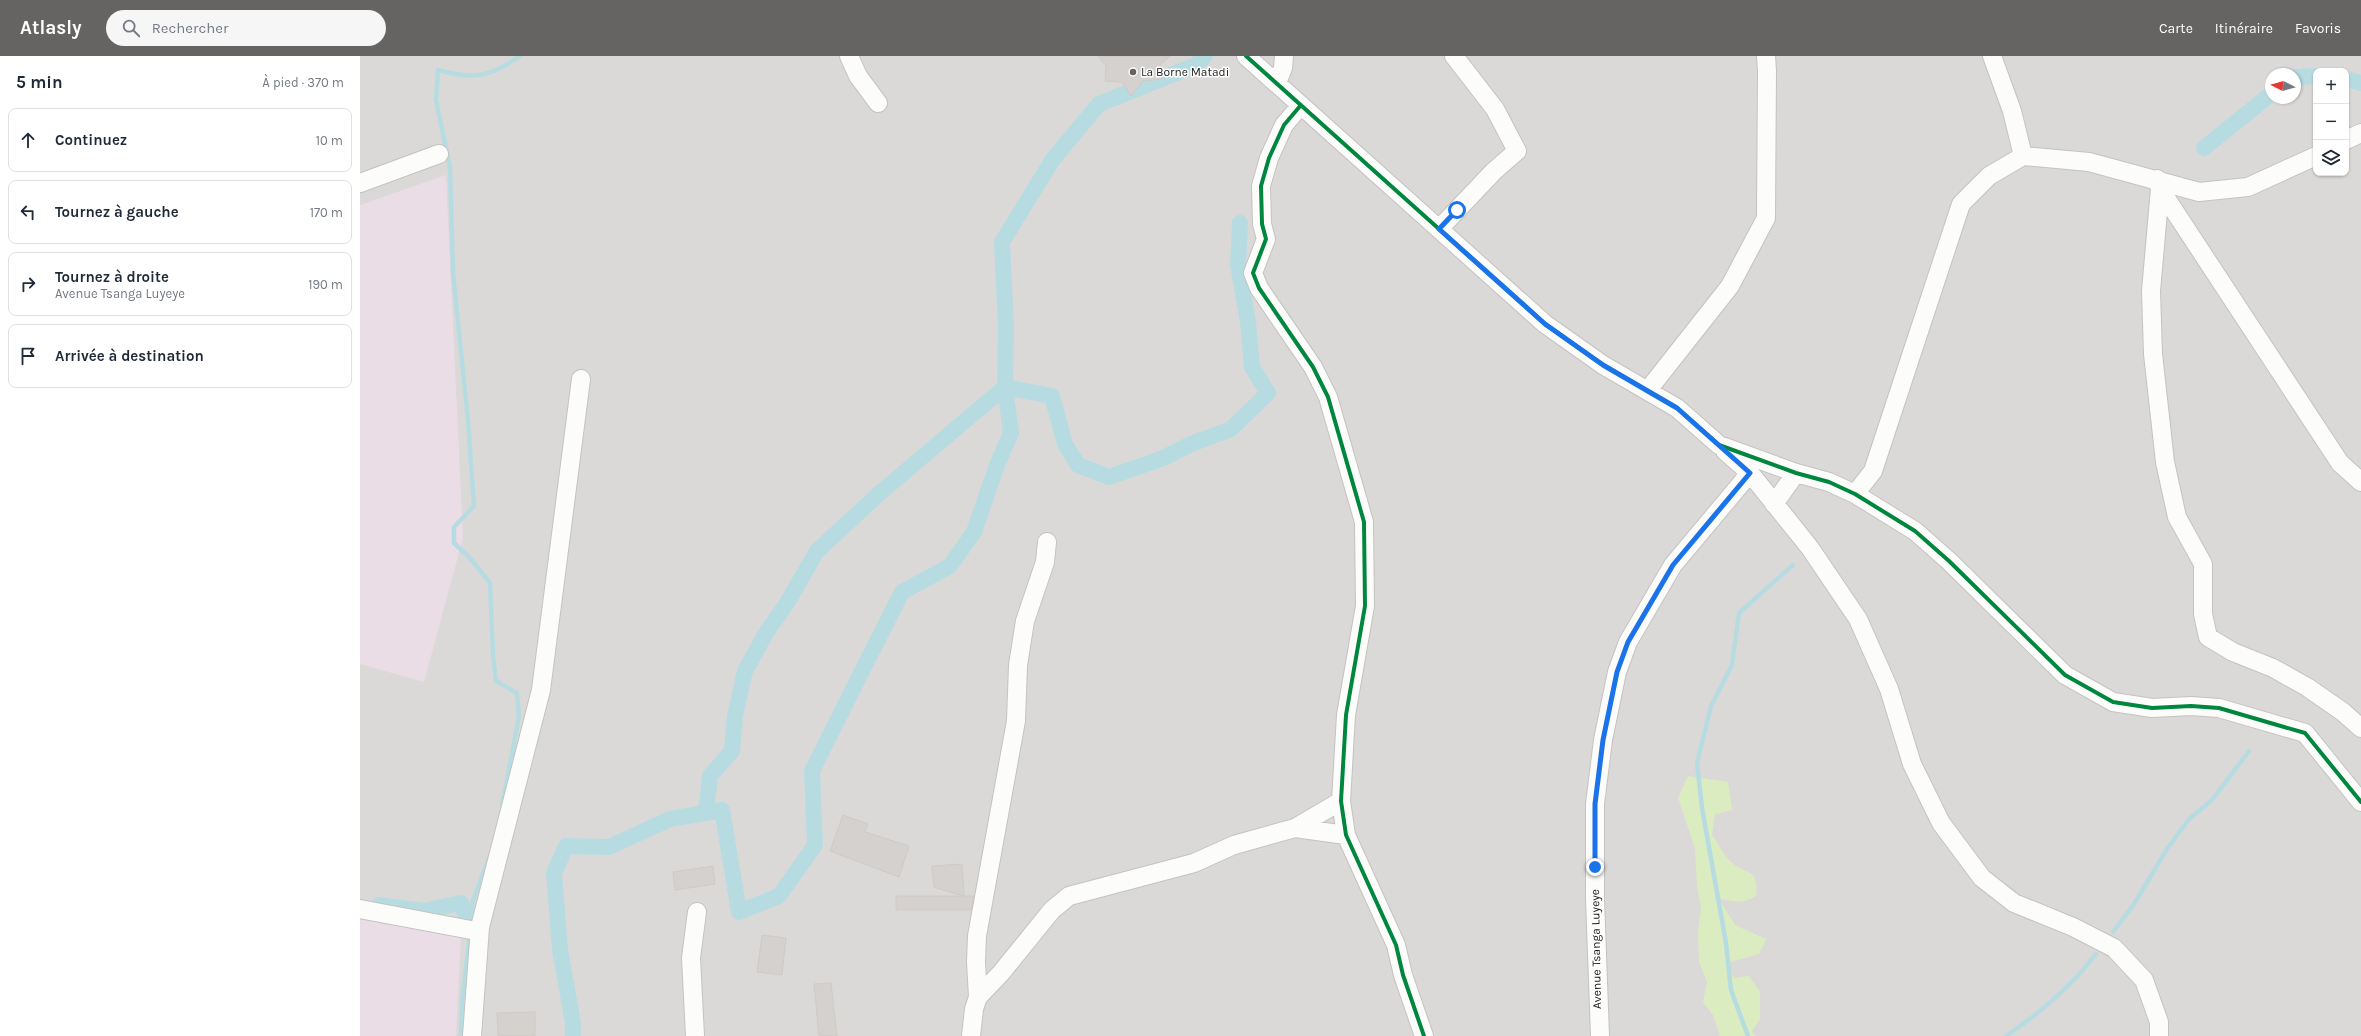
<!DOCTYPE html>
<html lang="fr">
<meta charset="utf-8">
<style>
body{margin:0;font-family:Karla,sans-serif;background:#f6f6f7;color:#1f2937}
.controls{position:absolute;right:12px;top:12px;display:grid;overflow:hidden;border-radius:8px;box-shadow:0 1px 3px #0004}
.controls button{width:36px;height:36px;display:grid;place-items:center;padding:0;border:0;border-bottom:1px solid #e0e1e3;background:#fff;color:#1f2937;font:20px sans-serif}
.compass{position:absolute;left:1905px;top:12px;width:36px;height:36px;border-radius:50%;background:#fff;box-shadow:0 1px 3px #0004;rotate:276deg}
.stop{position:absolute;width:12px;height:12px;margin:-9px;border:3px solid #1a73e8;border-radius:50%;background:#fff}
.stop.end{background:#1a73e8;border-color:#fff;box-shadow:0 1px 4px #0008}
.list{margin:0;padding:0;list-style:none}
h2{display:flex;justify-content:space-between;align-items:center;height:52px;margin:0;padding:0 16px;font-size:17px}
h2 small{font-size:13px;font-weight:400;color:#747a83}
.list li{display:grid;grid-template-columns:26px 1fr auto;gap:12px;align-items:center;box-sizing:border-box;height:64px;margin:0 8px 8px;padding:0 8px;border:1px solid #e0e1e3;border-radius:8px}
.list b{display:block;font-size:15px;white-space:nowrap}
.list p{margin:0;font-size:13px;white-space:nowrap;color:#747a83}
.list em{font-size:13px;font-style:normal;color:#747a83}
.icon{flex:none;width:22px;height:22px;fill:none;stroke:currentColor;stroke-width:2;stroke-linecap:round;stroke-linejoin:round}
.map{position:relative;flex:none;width:2001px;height:980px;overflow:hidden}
header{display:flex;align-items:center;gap:24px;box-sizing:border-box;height:56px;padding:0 20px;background:#656463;color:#fff}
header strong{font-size:19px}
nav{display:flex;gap:22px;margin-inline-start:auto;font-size:14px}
.search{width:280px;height:36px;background:#f6f6f7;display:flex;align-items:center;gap:10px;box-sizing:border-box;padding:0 14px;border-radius:22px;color:#747a83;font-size:15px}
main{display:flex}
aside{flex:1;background:#fff}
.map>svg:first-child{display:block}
.residential{fill:#dbd9d7;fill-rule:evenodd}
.industrial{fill:#eadde6}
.grass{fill:#dbecc1}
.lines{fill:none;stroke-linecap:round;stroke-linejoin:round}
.stream{stroke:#b6dce2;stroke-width:4.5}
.canal{stroke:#b6dce2;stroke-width:16}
.building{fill:#d4d1ce;stroke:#cfcac6}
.street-casing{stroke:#c4c3c1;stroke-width:20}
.street{stroke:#fcfcfb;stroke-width:18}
.cycleway-casing{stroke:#fff;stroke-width:6}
.cycleway{stroke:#00873e;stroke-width:4}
.route{stroke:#1a73e8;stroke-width:5}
.poi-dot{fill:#656463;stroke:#fff;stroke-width:1.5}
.labels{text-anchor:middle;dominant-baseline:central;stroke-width:3;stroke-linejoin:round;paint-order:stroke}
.poi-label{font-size:12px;fill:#1d1d1d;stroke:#fff;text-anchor:start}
.street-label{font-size:12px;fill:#1d1d1d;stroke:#fff}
</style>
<header>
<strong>Atlasly</strong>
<div class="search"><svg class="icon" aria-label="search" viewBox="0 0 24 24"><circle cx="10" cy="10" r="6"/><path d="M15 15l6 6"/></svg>Rechercher</div>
<nav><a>Carte</a><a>Itinéraire</a><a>Favoris</a></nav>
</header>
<main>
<aside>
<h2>5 min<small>À pied · 370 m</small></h2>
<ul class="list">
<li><svg class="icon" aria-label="ahead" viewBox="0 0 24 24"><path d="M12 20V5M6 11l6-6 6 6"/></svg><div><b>Continuez</b></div><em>10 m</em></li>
<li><svg class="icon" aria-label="left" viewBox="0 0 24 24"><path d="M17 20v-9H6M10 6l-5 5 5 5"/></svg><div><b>Tournez à gauche</b></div><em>170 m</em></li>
<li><svg class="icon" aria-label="right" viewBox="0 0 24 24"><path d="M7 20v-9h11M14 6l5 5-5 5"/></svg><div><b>Tournez à droite</b><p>Avenue Tsanga Luyeye</p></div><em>190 m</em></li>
<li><svg class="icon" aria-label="arrive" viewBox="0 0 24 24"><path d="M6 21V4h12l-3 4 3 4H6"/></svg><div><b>Arrivée à destination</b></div></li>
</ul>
</aside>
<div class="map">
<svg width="2001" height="980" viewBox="0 0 2001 980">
<rect width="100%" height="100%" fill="#ece9e5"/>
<!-- residential -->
<path class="residential" d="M0,0H2001V980H0ZM1956,15H1986V117H1956ZM1911,18H1935V42H1911Z"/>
<!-- industrial -->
<path class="industrial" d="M86,119L103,482L64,626L0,608V149Z
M0,863L101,881L96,980H0Z"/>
<!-- grass -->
<path class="grass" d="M1328,720L1368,726L1372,754L1355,758L1352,779C1358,787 1365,802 1373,808C1388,819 1399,812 1396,840C1379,849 1377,845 1359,843L1375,869L1406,883L1399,898L1367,907L1374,922L1389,920L1400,936V963L1392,975L1395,980H1360L1353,959L1343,946L1347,926L1339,905L1338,876L1341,852L1337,829L1335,792L1318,742Z"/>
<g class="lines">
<!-- stream -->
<path class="stream" d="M142,750L159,661L157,637L136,625L133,600L130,527L110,502L94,487V471L114,450L108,364L93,217L90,111L76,44L78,14C114,24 130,21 160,0
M111,869L113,844L129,802
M1753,876L1774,848L1807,793L1829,763L1852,744L1889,695
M101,980L102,946L110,877
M1388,980L1371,934L1366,887L1342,752L1337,707L1351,650L1372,609L1379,557L1433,509
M1646,980C1680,957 1711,931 1736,898"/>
<!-- canal -->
<path class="canal" d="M1935,21L1956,20
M1986,23L2001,27
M1844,92L1911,38
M346,757L350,720L372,695L375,660L385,615L406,577L427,547L457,495L521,436L645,331L692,340L705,388L718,409L749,421L801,403L831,388L871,373L908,337L892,311L888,266L878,209L880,167
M19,849L63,855L101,847L111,874
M213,980V967L200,894L194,817L206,790L249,791L310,763L362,754L379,856L419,840L455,789L452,715L503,613L542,536L590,510L614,476L637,409L651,377L645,331L646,272L642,186L693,103L739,48L836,9L845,0"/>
</g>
<!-- building -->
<path class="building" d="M738,0H810L800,9L802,23L783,25L771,40L762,26L745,25L746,10Z
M483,759L508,768L505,776L549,790L539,821L470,795Z
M602,808L604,840H614L611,854H536V840H603L574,831L572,810Z
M353,810L355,828L315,834L313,816Z
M402,879L426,882L422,919L397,916Z
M471,927L477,980H459L454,928Z
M175,956V980H138L137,957Z"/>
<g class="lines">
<defs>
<path id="street" d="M489,0L498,20L518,47
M886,0L1185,268L1243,309L1317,352L1359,389L1436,417L1469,426L1495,438L1555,475L1589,505L1705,619L1753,646L1792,652L1831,650L1859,652L1945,677L2001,746
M1632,0L1652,55L1663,100
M917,27L923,12L924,0
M941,49L924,69L909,102L901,130L902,168L906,183L893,217L899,232L953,311L968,341L1004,466L1005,550L986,659L981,745L986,779L1036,889L1043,919L1064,980
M1986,84L2001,77
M1797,123L1800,133L1791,235L1793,298L1805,406L1817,461L1843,508V558L1848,581L1873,596L1913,612L1947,631L1983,656L2001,672
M0,127L79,98
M1800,133L1980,407L2001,426
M1079,173L1134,115L1157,95L1135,53L1094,0
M1288,334L1370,230L1406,162L1407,15L1406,0
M1365,395L1390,417L1450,492L1498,563L1529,633L1552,708L1581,767L1622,822L1654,847L1713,871L1754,892L1784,924L1799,966V980
M1495,438L1513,415L1601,148L1629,120L1663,100L1729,106L1839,136L1888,131L1956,100
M1414,448L1436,417
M935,772L986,779
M0,853L111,874L120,871
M618,941L616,906L617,880L656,665L658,609L665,565L685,506L687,486
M112,980L120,871L181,634L221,323
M335,980L331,902L337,856
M611,980L614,953L618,941L641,917L692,854L709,840L834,807L874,789L935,772L981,745
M1240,980L1235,843V748L1243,684L1257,616L1268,586L1313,509L1390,417"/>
</defs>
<!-- street casing -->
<use href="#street" class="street-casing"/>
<!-- street -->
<use href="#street" class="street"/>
<defs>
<path id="cycleway" d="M886,0L1185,268L1243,309L1317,352L1359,389L1436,417L1469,426L1495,438L1555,475L1589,505L1705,619L1753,646L1792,652L1831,650L1859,652L1945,677L2001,746
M941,49L924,69L909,102L901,130L902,168L906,183L893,217L899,232L953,311L968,341L1004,466L1005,550L986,659L981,745L986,779L1036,889L1043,919L1064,980"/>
</defs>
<!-- cycleway casing -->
<use href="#cycleway" class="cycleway-casing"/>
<!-- cycleway -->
<use href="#cycleway" class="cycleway"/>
</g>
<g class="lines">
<!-- route -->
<path class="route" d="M1097,154L1079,173L1185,268L1243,309L1317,352L1390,417L1313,509L1268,586L1257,616L1243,684L1235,748V811"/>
</g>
<!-- markers -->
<circle class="poi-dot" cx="773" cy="16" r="4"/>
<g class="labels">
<!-- poi labels -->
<g class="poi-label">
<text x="781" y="16">La Borne Matadi</text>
</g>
<!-- street labels -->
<g class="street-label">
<text transform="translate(1236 893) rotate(-91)">Avenue Tsanga Luyeye</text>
</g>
</g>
</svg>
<div class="controls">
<button>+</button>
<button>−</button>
<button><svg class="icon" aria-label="layers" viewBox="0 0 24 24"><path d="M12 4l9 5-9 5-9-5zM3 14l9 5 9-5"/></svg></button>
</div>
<svg class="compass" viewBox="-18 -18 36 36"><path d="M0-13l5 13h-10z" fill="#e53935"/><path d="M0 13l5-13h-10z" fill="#747a83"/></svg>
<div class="stop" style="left:1097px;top:154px"></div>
<div class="stop end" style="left:1235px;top:811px"></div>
</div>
</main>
